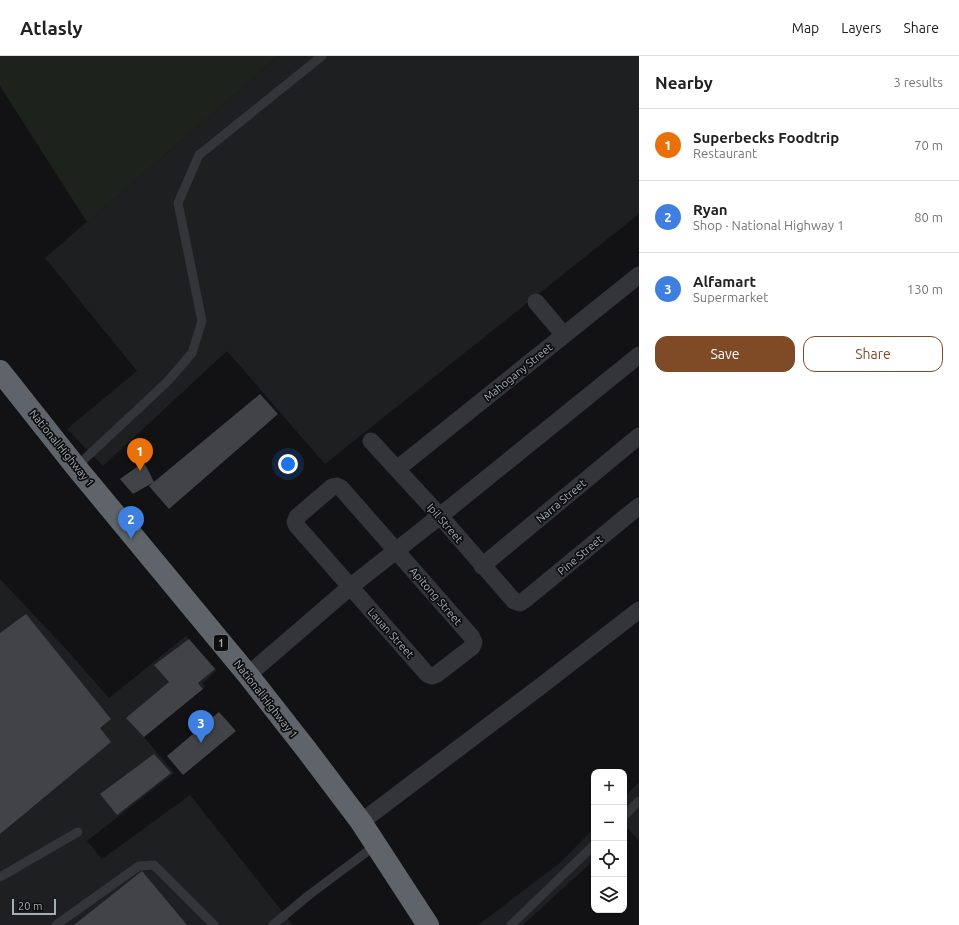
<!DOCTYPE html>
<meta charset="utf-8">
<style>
body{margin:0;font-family:Ubuntu,sans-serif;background:#f6f6f6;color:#202124}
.controls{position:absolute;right:12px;bottom:12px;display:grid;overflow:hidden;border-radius:8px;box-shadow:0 1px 3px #0004}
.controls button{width:36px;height:36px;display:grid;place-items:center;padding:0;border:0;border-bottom:1px solid #e0e0e0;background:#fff;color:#202124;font:20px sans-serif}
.scale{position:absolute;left:12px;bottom:10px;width:44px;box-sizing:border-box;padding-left:4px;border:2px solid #a3adb4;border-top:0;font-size:11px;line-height:14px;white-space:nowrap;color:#a3adb4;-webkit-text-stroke:3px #0d0d0e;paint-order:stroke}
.you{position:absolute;left:288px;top:408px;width:14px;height:14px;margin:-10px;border:3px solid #fff;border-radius:50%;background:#1a73e8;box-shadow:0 0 0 6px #1a73e833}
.badge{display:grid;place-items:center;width:26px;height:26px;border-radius:50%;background:#7f4b27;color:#fff;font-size:13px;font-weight:700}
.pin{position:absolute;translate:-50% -33px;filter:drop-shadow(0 1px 2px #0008)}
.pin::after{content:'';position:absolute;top:21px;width:14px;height:12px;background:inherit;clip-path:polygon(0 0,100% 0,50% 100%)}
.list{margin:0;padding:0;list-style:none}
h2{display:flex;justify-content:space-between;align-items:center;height:52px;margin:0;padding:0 16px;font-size:17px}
h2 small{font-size:13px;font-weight:400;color:#757577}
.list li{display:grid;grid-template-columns:26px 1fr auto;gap:12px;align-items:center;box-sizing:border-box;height:72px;padding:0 16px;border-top:1px solid #e0e0e0}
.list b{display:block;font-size:15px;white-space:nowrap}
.list p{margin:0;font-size:13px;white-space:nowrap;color:#757577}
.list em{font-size:13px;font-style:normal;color:#757577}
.actions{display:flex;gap:8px;padding:12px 16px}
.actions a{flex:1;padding:9px 0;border:1px solid #7f4b27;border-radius:12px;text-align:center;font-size:14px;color:#7f4b27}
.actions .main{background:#7f4b27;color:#fff}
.icon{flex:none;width:22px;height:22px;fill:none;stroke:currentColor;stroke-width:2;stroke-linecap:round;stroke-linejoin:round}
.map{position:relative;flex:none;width:639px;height:869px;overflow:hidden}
header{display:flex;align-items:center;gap:24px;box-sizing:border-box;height:56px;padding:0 20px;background:#fff;border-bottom:1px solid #e0e0e0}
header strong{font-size:19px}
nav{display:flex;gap:22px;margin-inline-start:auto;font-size:14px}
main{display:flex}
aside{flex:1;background:#fff}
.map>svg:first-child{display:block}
.built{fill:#1e1f20}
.green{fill:#1d231c}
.building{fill:#414347}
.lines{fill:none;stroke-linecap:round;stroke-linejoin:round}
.lane{stroke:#333539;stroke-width:9}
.street{stroke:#333539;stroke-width:17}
.highway{stroke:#5f646a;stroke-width:22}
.labels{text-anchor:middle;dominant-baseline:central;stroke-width:3.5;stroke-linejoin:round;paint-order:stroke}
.shield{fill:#0d0d0e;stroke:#767d82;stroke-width:1}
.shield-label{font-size:10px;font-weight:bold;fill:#a3adb4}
.street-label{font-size:11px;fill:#a3adb4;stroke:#0d0d0e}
</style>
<header>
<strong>Atlasly</strong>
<nav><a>Map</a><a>Layers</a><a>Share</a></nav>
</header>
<main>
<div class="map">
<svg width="639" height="869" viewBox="0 0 639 869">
<rect width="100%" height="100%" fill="#121214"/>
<!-- built -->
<path class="built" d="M279,0H639V158L325,408L227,295L103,410L67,373L137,315L45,202Z
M0,523L66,593L109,642L186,580L217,614L203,627L205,631L144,681L174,717L87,785L102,803L190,739L293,869H0Z
M639,726V785L628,773L624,777V741Z
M594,772V804L523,869H478L561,806Z"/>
<!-- green -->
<path class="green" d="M0,0H279L87,166L0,30Z"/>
<!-- building -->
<path class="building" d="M260,338L278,358L169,453L149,430Z
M144,406L154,426L133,438L120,423Z
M26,558L111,663L100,672L111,686L0,778V577Z
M189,583L215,613L198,627L203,633L144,681L126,662L169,626L154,609Z
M219,656L236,675L183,719L167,700Z
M154,698L171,717L117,759L100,738Z
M142,815L187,869H74Z"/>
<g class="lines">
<!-- lane -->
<path class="lane" d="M76,411L168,325L192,297L202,265L178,147L199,99L322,0
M624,760L639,745
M0,821L78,776
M56,869L139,810L154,809L214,869
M273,869L309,839L376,789
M511,869L594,789"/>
<!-- street -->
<path class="street" d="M536,246L564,279
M371,385L440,460L514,545L520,547L526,543L639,450
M397,413L639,219
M337,430L341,432L471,580L474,586L472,591L437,618L432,620L427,618L297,470L295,466L297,461L332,431Z
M482,510L639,380
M248,619L350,531L440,460L639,299
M361,766L541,630L639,554"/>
<!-- highway -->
<path class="highway" d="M0,315L76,411L248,619L306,693L361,766L428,869"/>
</g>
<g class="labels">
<!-- shield labels -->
<rect class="shield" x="214" y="579" width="14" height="16" rx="3"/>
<g class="shield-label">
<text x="221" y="587">1</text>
</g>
<!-- street labels -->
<g class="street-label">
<text transform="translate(518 316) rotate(-39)">Mahogany Street</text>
<text transform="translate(62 392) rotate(51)">National Highway 1</text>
<text transform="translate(561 445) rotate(-40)">Narra Street</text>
<text transform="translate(445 467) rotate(49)">Ipil Street</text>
<text transform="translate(580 499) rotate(-40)">Pine Street</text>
<text transform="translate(436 540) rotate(49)">Apitong Street</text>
<text transform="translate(391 577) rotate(48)">Lauan Street</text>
<text transform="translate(266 643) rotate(52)">National Highway 1</text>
</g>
</g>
</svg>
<div class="controls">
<button>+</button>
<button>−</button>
<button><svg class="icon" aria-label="locate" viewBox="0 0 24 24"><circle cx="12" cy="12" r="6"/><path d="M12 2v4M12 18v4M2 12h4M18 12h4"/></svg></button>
<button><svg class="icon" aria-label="layers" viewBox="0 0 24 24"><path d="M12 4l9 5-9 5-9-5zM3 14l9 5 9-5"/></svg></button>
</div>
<div class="scale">20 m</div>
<div class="you"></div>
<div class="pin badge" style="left:140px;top:415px;background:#e8710a">1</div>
<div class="pin badge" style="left:131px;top:483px;background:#3f7fe0">2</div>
<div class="pin badge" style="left:201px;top:687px;background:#3f7fe0">3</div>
</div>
<aside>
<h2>Nearby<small>3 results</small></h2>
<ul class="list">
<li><span class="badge" style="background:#e8710a">1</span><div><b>Superbecks Foodtrip</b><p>Restaurant</p></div><em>70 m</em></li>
<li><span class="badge" style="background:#3f7fe0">2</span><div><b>Ryan</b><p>Shop · National Highway 1</p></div><em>80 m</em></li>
<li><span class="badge" style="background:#3f7fe0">3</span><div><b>Alfamart</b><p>Supermarket</p></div><em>130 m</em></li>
</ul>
<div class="actions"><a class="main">Save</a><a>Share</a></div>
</aside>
</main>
